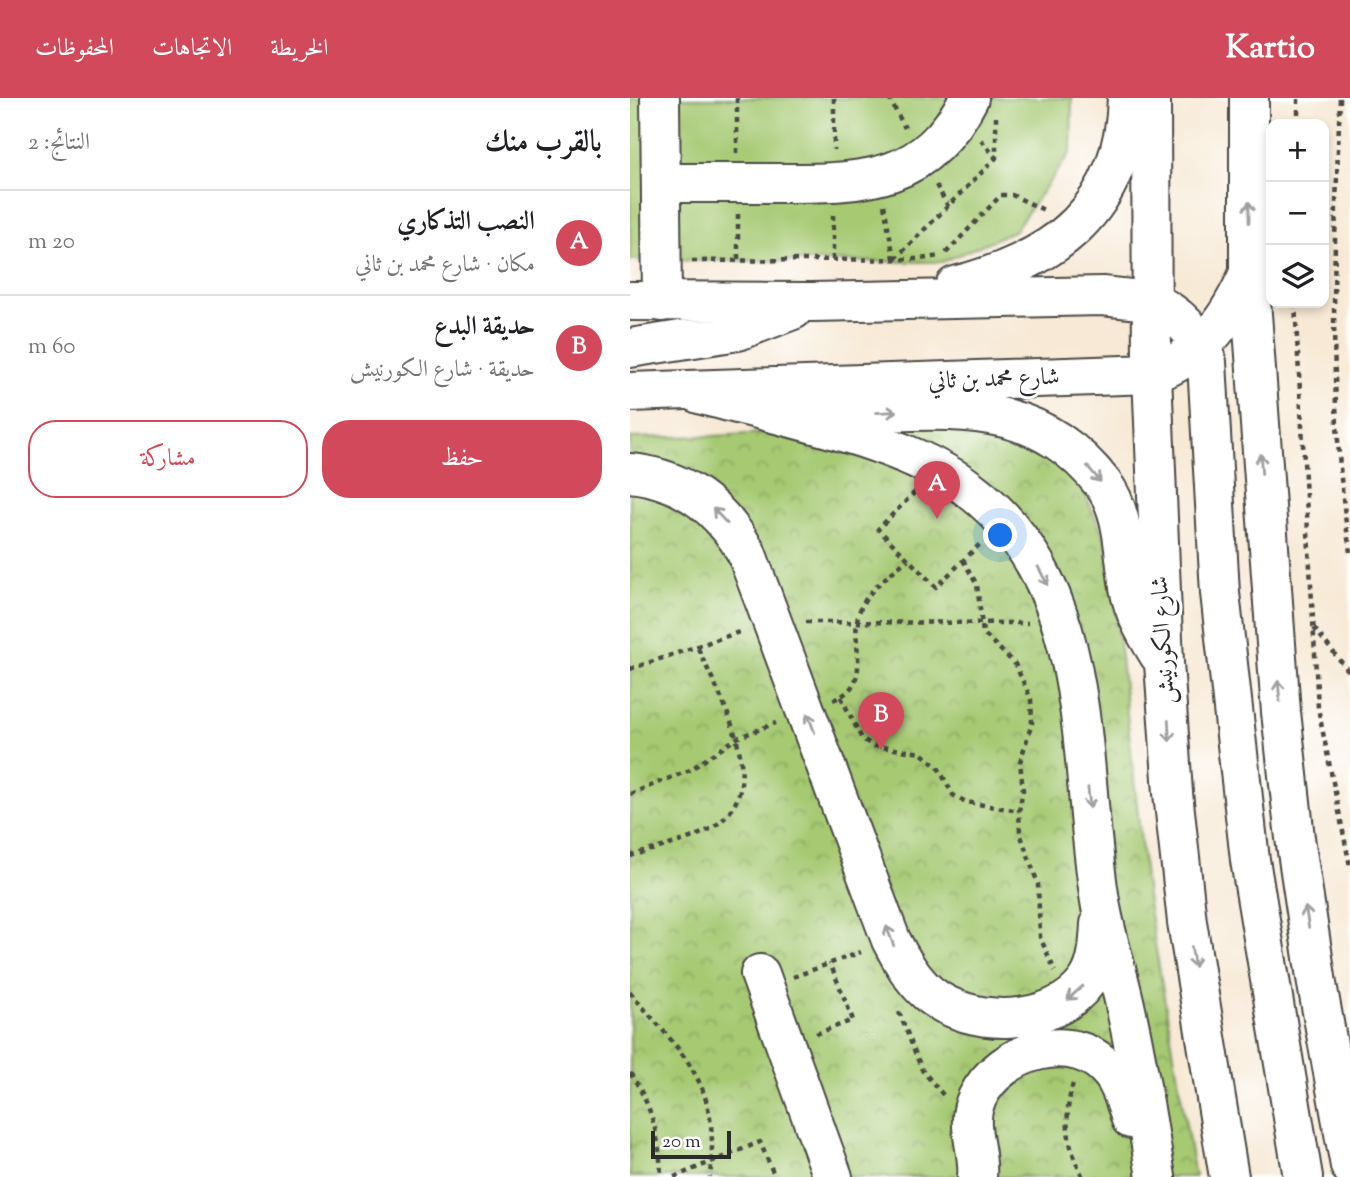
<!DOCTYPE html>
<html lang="ar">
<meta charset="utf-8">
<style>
body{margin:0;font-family:"Sorts Mill Goudy",Amiri,serif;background:#f2f2f2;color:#202124;direction:rtl}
.controls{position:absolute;right:21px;top:21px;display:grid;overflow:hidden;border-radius:14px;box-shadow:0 4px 10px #0003}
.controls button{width:63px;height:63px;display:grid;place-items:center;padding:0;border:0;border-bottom:2px solid #e0e0e0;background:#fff;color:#202124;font:35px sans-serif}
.scale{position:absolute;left:21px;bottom:18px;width:80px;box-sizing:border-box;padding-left:7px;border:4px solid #2b2b2b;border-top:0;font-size:19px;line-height:24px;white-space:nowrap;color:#2b2b2b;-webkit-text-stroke:5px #fff;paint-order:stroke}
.you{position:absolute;left:371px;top:438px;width:24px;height:24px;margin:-18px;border:5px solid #fff;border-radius:50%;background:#1a73e8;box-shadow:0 0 0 10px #1a73e833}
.badge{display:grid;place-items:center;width:46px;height:46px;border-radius:50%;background:#d1495b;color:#fff;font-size:23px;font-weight:700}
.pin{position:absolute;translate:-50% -58px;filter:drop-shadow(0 2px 4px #0008)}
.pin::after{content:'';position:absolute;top:37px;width:24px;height:21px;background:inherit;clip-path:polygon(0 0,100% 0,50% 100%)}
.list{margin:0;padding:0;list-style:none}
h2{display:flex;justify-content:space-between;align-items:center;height:91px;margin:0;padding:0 28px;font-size:30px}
h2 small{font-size:23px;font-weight:400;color:#757577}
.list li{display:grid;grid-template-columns:46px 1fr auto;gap:21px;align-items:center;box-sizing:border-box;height:105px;padding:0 28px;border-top:2px solid #e0e0e0}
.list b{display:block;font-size:26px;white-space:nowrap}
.list p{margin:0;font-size:23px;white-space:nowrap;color:#757577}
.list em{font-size:23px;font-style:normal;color:#757577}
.actions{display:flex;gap:14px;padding:21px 28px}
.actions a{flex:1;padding:16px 0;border:2px solid #d1495b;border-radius:28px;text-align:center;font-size:24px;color:#d1495b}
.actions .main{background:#d1495b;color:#fff}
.icon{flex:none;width:38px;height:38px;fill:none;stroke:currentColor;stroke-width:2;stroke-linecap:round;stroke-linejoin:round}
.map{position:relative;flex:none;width:720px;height:1079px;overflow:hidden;direction:ltr}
header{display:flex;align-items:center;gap:42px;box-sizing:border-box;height:98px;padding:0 35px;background:#d1495b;color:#fff}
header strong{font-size:33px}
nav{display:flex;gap:38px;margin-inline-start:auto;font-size:24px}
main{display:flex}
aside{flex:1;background:#fff}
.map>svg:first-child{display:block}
.park{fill:url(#park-crowns);stroke:#687a4e;stroke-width:2}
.garden{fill:#a6c972;stroke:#687a4e;stroke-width:2}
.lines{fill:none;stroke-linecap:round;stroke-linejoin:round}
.minor-casing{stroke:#4a4844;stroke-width:42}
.major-casing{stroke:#4a4844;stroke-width:42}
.highway-casing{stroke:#4a4844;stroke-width:42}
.path{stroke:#4a4844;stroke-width:4.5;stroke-dasharray:5 5;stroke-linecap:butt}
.minor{stroke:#fff;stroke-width:38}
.major{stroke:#fff;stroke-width:38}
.highway{stroke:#fff;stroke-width:38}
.oneway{stroke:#a0a0a0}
.labels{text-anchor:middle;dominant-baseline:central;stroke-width:6;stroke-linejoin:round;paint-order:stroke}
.street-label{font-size:24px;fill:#2b2b2b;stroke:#fff}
</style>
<header>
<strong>Kartio</strong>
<nav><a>الخريطة</a><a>الاتجاهات</a><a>المحفوظات</a></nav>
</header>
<main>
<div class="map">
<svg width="720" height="1079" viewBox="0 0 720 1079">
<defs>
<pattern id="park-crowns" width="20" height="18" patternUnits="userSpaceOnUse" patternTransform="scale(1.75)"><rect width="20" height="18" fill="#a6c972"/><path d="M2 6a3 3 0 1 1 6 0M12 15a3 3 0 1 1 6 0" fill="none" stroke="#87a35e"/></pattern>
</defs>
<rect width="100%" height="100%" fill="#fff"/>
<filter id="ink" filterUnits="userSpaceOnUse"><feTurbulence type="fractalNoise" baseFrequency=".0143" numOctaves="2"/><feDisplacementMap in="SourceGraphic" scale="14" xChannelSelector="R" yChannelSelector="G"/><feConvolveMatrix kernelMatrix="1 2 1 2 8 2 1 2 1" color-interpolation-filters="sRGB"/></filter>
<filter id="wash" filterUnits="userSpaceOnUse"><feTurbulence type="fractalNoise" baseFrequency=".00686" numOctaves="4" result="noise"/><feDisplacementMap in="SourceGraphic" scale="28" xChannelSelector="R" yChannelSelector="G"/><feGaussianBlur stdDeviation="1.57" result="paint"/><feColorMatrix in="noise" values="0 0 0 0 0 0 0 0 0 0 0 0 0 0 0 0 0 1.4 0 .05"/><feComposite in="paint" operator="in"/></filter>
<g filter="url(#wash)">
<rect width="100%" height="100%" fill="#f7e9d5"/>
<!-- park -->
<path class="park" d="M291,326L358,332L412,351L451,388L475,440L485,506L517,799L565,1079H0V340L83,338Z"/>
<!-- garden -->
<path class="garden" d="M0,0H442L441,54L384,133L312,164L0,162Z"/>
</g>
<g filter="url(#ink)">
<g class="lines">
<defs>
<path id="minor" d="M30,0L32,204
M31,85C72,85 113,85 154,85C237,85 297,83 339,0
M69,296C152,319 275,341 342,393C470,491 446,668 471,809C477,842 488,874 495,907C508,964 517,1021 526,1079
M0,375C53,380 90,409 116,454L261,842C271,861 281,880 298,895C339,930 424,930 457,883C468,867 469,845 470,826
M130,876L203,1079
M347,1079C350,1051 334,1028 347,1000C370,952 446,929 482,976C492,989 496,1006 501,1021"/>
<path id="major" d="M325,188C426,162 494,111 497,0
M0,203L182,204L472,198L520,203
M0,250L108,233L163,212
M0,294L522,276C573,258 598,222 619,175"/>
<path id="highway" d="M521,0L522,276L534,565L543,695L557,824L599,1079
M619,0V175L651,614L665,740L687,886L720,1068
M520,203C550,216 566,234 577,264L590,495L620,762L673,1079
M146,289C183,320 211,316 256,314C345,310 415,311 473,386C495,414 493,456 499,489C503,514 516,536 529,557"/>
</defs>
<!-- minor casing -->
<use href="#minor" class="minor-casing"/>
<!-- major casing -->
<use href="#major" class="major-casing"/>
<!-- highway casing -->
<use href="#highway" class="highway-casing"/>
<!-- path -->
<path class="path" d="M107,0V55
M204,0V52
M259,0L275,30
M710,0C704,152 697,303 720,454
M668,26V0
M351,42L366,60
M306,87L319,110
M254,107L264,160
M108,116V163
M316,155L371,97H382L416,113
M265,161L366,60V19
M203,162V114
M62,163L291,161L309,158
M665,205L688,610L720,768
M285,394L248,431L306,489L351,445
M333,462L347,487L353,535L385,566L401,601L402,625L390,664L393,692L389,713L390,735L408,786L410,839L425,873
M176,524L398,525
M684,530L720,575
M0,571L112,533
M211,599L232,641L244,648L291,655L309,671L323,697L336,704L389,713
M203,602C247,585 217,544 230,512C239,490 261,476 278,461
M0,696L60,672L107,640L146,625
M0,758C24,751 50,745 72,735C152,699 90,601 67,548
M163,879L231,854
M0,894C55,960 91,984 80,1079
M269,914L292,972L314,998
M186,936L223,922L200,865
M0,975C22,1007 30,1041 31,1079
M443,986C433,1019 437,1049 453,1079
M44,1079L130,1044L145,1079"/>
<!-- minor -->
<use href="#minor" class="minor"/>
<!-- major -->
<use href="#major" class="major"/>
<!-- highway -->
<use href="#highway" class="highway"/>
</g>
<!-- one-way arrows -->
<defs><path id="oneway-shaft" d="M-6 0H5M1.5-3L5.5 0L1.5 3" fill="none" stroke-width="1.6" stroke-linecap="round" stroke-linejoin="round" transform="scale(1.75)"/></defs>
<g class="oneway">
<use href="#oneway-shaft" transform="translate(619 114) rotate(-90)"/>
<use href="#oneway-shaft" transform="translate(256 314) rotate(-3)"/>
<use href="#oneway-shaft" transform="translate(631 366) rotate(-94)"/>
<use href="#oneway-shaft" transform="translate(464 376) rotate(50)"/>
<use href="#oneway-shaft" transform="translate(90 418) rotate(-133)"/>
<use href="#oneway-shaft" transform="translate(413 478) rotate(62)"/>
<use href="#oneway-shaft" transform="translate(649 593) rotate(-95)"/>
<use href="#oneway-shaft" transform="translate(181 625) rotate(-111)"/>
<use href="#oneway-shaft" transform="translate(539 633) rotate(86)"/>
<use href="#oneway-shaft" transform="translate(459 700) rotate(84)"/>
<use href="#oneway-shaft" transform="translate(677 819) rotate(-99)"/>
<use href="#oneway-shaft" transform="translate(260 838) rotate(-111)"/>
<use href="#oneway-shaft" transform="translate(563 859) rotate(81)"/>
<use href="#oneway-shaft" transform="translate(445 895) rotate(138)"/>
</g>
</g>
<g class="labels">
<!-- street labels -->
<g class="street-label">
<text transform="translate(364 282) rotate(-2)">شارع محمد بن ثاني</text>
<text transform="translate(534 542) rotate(-93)">شارع الكورنيش</text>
</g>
</g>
</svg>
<div class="controls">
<button>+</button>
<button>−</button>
<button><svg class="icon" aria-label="layers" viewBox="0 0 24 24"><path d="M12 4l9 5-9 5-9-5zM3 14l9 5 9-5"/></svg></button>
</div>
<div class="scale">20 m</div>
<div class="you"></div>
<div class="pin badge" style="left:307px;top:421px">A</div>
<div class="pin badge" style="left:251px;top:652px">B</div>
</div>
<aside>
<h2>بالقرب منك<small>النتائج: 2</small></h2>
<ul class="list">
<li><span class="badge">A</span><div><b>النصب التذكاري</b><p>مكان · شارع محمد بن ثاني</p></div><em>20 m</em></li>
<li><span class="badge">B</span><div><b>حديقة البدع</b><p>حديقة · شارع الكورنيش</p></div><em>60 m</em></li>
</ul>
<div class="actions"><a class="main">حفظ</a><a>مشاركة</a></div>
</aside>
</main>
